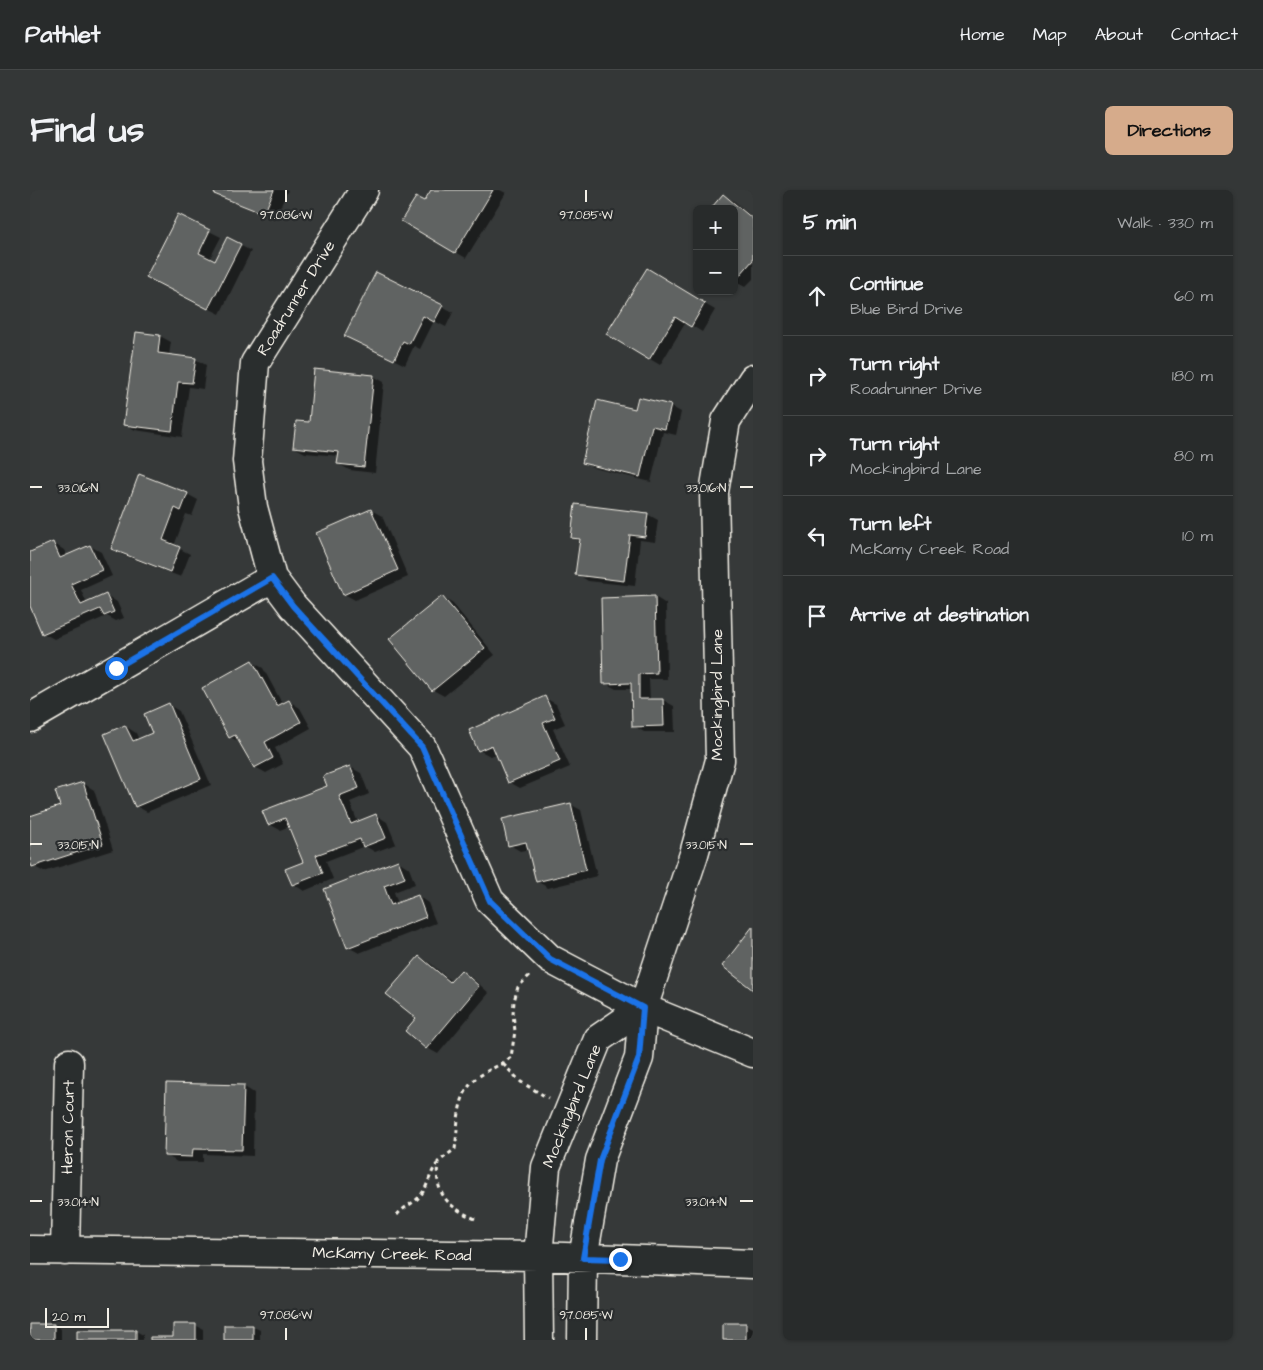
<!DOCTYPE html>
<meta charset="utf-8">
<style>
body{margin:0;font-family:"Architects Daughter",sans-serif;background:#343737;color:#f1f3f6}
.controls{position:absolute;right:15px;top:15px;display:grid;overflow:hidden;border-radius:8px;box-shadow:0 1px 4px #0004}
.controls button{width:45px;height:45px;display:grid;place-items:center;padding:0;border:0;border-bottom:1px solid #444747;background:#282b2b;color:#f1f3f6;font:25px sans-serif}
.scale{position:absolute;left:15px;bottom:12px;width:64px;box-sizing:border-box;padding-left:5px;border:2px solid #f4f1e8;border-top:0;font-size:14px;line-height:18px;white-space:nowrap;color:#f4f1e8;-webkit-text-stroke:4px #2a2d2e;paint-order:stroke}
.stop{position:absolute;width:15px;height:15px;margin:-11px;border:4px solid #1a73e8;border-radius:50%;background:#fff}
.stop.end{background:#1a73e8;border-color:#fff;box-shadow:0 1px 5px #0008}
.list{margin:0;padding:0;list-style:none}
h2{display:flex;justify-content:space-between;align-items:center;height:65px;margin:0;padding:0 20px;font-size:21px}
h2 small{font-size:16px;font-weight:400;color:#a5a7a9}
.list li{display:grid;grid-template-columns:32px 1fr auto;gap:15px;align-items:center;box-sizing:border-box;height:80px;padding:0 20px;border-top:1px solid #444747}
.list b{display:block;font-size:19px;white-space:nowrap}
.list p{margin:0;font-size:16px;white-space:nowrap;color:#a5a7a9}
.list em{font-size:16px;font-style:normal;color:#a5a7a9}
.icon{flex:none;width:28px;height:28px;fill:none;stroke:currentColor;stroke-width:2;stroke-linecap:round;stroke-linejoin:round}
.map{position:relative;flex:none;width:723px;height:1150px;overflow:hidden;border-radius:8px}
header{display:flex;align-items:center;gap:30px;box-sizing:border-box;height:70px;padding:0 25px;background:#282b2b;border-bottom:1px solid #444747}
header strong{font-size:24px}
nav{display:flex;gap:28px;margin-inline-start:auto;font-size:18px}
.intro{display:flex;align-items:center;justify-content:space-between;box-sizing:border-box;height:120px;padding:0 30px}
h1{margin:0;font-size:35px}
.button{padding:12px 22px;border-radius:8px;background:#d6ab8b;color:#111;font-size:18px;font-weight:700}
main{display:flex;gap:30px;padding:0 30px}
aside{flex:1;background:#282b2b;border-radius:8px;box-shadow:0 1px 4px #0004}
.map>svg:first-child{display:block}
.shadow{fill:#0007}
.building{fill:#616362;stroke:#f4f1e8}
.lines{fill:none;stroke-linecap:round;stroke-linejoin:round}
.minor-casing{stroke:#f4f1e8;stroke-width:31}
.path{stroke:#f4f1e8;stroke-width:3;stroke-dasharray:4 4;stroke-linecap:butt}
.minor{stroke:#2a2d2e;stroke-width:28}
.route{stroke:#1a73e8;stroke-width:6}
.ticks{fill:none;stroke:#f4f1e8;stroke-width:2}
.labels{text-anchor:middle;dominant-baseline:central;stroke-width:4.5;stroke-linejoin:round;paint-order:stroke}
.street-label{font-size:16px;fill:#f4f1e8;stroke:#2a2d2e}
.ticks-label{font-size:12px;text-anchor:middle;fill:#f4f1e8;stroke:#2a2d2e;stroke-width:4.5;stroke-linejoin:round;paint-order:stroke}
</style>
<header>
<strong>Pathlet</strong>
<nav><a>Home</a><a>Map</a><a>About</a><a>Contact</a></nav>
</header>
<div class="intro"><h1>Find us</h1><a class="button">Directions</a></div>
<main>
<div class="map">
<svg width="723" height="1150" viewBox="0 0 723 1150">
<rect width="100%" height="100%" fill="#363939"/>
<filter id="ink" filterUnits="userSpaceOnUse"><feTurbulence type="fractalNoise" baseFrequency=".02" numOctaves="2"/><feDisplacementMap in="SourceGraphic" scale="10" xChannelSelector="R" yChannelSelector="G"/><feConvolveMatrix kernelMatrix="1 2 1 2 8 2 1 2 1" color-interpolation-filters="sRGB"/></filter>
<g filter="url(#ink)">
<!-- shadow -->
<path class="shadow" d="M187,0H258L245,29L196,9L186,3Z
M402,0H470L476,3L436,68L373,31L394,13Z
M693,5L704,11L723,28V89L715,97L704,91V19Z
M149,26L191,47L179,70L186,73L198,49L221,61L190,124L128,93Z
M617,80L685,120L672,142L656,132L630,175L578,144Z
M412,116L423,122L416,137L404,131L390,159L384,156L375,175L327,151Z
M130,146L141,152L139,165L165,169L176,175L173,199L159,197L152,247L105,240L95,234Z
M343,186L354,192L345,283L319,280L309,274V266L275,263L264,257L280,233Z
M640,216L651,222L646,245L633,242L621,292L564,278L553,272L606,220Z
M157,304L168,310L162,326L156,324L144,356L160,364L151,387L93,365L82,359Z
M341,320L352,326L378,387L325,410L314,404Z
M617,324L628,330L625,352L610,350L605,396L558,391L547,384L551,352L543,347Z
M23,353L34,360L37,366L60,356L71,362L82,386L51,400L57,414L76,405L87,412L94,428L86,431L77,426L24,449L13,443L0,413V364Z
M412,407L423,414L465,465L414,506L403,500Z
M625,407L636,414L637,489H619L620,510H633L644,516L645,542H614L604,536L603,499H586L575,493Z
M222,472L233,478L253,515L259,511L270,518L281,538L245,558L253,574L236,583L225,577L211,553L200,547Z
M515,508L526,514L535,534L523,539L540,577L490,598L479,592L467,564L460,566L449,560Z
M139,515L149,521L181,595L117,622L106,616L95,536L106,543L109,550L124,544Z
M320,577L331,583L339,604L320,612L328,633L346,625L357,632L366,654L345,662L335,656L296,671L303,689L274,701L263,694L274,673L260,636L250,640L239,634L298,596Z
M53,593L64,600L83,660L14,682L3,676L0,667V627L32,617Z
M540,614L551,620L567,686L518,698L507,691L500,659L490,661L480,655Z
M368,671L379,678L385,694L364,702L368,714L388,706L398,713L406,733L329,763L318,757Z
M389,767L400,773L422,792L431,782L442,788L459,803L408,864L397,858L376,841L387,828Z
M213,896L224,903L223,966L173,964V972H147L136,965Z
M716,1134L723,1138V1150H694Z
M0,1135H23L31,1139V1150H0Z
M165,1135L173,1139V1150H121L144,1148Z
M222,1136L230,1140V1150H195Z
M106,1141L113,1145V1150H48Z"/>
<!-- building -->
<path class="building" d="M186,0H244L234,24L184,4Z
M401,0H463L425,63L371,31L386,7L394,11Z
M693,4L723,29V70L704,92V19H684L682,17Z
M148,24L180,40L169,63L185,71L197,47L211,54L178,119L116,87Z
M617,78L675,113L661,137L645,127L619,170L576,144Z
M346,82L413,115L404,132L393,126L379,154L373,151L364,170L314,146Z
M106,142L130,145L128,163L166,168L162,193L148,192L142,241L93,235Z
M284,179L344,185L334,277L307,274L309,262L263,257L266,231L279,232Z
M608,207L641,215L635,239L622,236L610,287L552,273L567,210L605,219Z
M109,284L158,303L151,321L145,318L133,350L150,357L140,382L81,359Z
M545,314L618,323L615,347L600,345L594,391L545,385L550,349L541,348Z
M341,319L368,380L313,405L286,343Z
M23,352L30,368L60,355L72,380L41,394L51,415L76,404L84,422L74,426L70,419L12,444L0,416V362Z
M412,406L455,458L402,501L359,449Z
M625,406L627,483L609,484V509H633L634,536L602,537L601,493L573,494L571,408Z
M222,470L247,516L259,510L271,532L235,552L243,568L224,578L205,545L199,548L172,498Z
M515,506L525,528L513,533L530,571L478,593L462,555L448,561L439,540Z
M139,513L171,589L105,617L74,544L95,535L103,551L122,543L114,524Z
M320,576L329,598L309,606L321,634L346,624L356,648L333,657L330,649L286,665L293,683L262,695L255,679L273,672L255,628L238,635L232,621L297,596L293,586Z
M53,592L73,654L2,677L0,671V626L30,616L25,601Z
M541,613L556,680L506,692L496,652L478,656L472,629Z
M368,670L375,688L354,696L361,715L388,705L396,727L317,758L294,699Z
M723,736V800L692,776Z
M389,766L420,792L431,780L449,796L396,859L375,841L386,828L356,804Z
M136,893L214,895L212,960L163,959L162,967L134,966Z
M693,1133H716V1150H693Z
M0,1134H24V1150H0Z
M143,1134H166V1150H120V1147H143Z
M194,1135H223V1150H194Z
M47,1140H106V1150H47Z"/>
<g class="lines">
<defs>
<path id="minor" d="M334,0L225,173L217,271L223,317L242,388L263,416L392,557L460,711L520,769L613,818L723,863
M0,528L242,388
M0,1060L508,1066L723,1074
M35,1061L39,873
M509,1150L508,1066L516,977L568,849L613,818
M552,1150L553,1068L570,970L609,868L613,818L664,664L690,570L684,302L696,231L723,189"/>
</defs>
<!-- minor casing -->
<use href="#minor" class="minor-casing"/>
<!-- path -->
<path class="path" d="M473,874L491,892L518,908
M367,1025C373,1017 383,1014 389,1007C398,998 399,984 407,974
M445,1029C417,1016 404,1004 408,972L425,959C429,933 425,902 451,885C461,878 472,875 481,867L485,841L483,824L484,811L488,797L499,786"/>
<!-- minor -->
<use href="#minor" class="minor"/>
</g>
</g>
<g class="lines" filter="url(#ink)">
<!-- route -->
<path class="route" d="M86,478L242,388L263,416L392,557L460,711L520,769L613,818L609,868L570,970L553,1068L590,1069"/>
</g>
<!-- ticks -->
<path class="ticks" d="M256,0V12M556,0V12M0,297H12M710,297H723M0,654H12M710,654H723M0,1011H12M710,1011H723M256,1138V1150M556,1138V1150"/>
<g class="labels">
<!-- street labels -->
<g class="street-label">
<text transform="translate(266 108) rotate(-58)">Roadrunner Drive</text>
<text transform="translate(687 505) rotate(-90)">Mockingbird Lane</text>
<text transform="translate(542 916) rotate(-68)">Mockingbird Lane</text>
<text transform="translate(38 937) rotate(-89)">Heron Court</text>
<text transform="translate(362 1064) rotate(1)">McKamy Creek Road</text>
</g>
</g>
<g class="ticks-label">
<text x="256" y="29">97.086°W</text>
<text x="556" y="29">97.085°W</text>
<text x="48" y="302">33.016°N</text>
<text x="676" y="302">33.016°N</text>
<text x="48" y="659">33.015°N</text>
<text x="676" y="659">33.015°N</text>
<text x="48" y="1016">33.014°N</text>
<text x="676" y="1016">33.014°N</text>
<text x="256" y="1129">97.086°W</text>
<text x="556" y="1129">97.085°W</text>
</g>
</svg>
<div class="controls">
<button>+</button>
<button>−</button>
</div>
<div class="scale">20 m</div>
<div class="stop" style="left:86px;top:478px"></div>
<div class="stop end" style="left:590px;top:1069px"></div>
</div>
<aside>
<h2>5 min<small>Walk · 330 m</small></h2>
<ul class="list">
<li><svg class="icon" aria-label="ahead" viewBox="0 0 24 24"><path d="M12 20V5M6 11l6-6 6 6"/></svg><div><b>Continue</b><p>Blue Bird Drive</p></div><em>60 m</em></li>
<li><svg class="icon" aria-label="right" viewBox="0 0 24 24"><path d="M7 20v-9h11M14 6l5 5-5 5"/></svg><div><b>Turn right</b><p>Roadrunner Drive</p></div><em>180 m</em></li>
<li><svg class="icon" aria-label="right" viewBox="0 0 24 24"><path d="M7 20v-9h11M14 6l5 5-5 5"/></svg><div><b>Turn right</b><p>Mockingbird Lane</p></div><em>80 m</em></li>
<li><svg class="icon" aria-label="left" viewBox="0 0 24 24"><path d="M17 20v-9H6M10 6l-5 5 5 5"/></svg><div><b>Turn left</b><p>McKamy Creek Road</p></div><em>10 m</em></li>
<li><svg class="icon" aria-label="arrive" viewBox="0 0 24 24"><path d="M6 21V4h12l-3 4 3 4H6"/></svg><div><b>Arrive at destination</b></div></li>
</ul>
</aside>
</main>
